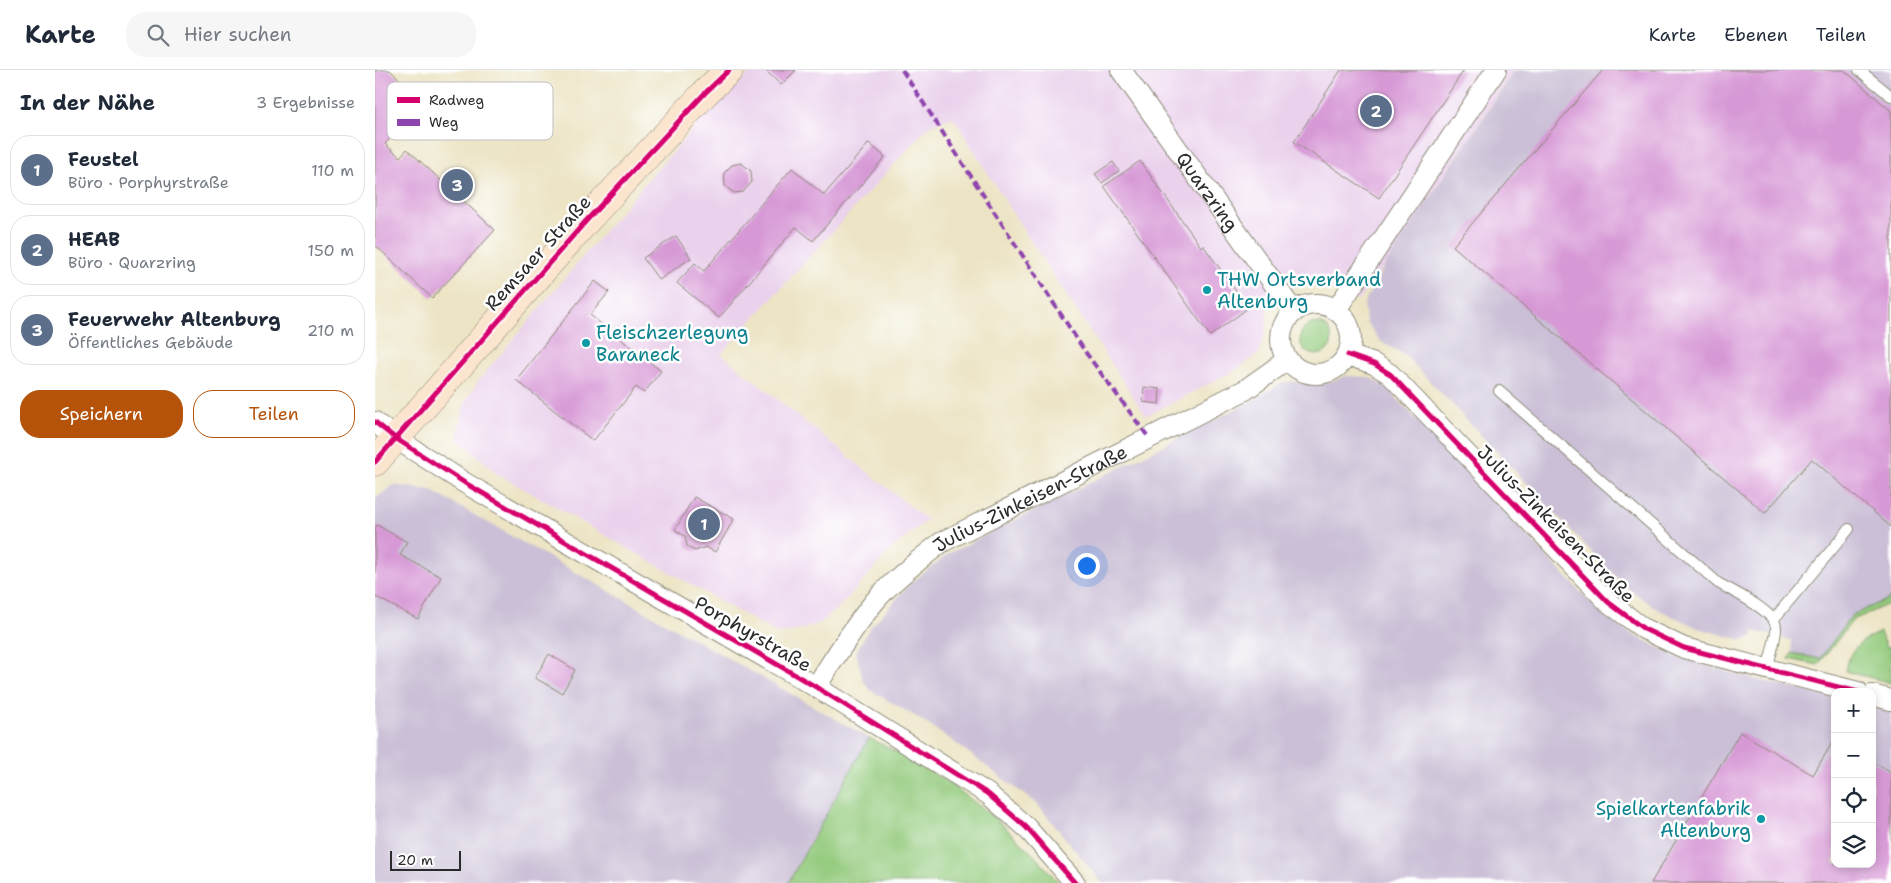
<!DOCTYPE html>
<html lang="de">
<meta charset="utf-8">
<style>
body{margin:0;font-family:"Shantell Sans",sans-serif;background:#f6f6f7;color:#1f2937}
.controls{position:absolute;right:15px;bottom:15px;display:grid;overflow:hidden;border-radius:10px;box-shadow:0 2px 8px #0003}
.controls button{width:45px;height:45px;display:grid;place-items:center;padding:0;border:0;border-bottom:1px solid #e0e1e3;background:#fff;color:#1f2937;font:25px sans-serif}
.scale{position:absolute;left:15px;bottom:12px;width:71px;box-sizing:border-box;padding-left:5px;border:2px solid #2b2b2b;border-top:0;font-size:14px;line-height:18px;white-space:nowrap;color:#2b2b2b;-webkit-text-stroke:4px #fff;paint-order:stroke}
.you{position:absolute;left:711px;top:495px;width:18px;height:18px;margin:-12px;border:4px solid #fff;border-radius:50%;background:#1a73e8;box-shadow:0 0 0 8px #1a73e833}
.badge{display:grid;place-items:center;width:32px;height:32px;border-radius:50%;background:#b45309;color:#fff;font-size:16px;font-weight:700}
.pin{position:absolute;translate:-50% -50%;border:2px solid #fff;box-shadow:0 1px 5px #0006}
.list{margin:0;padding:0;list-style:none}
h2{display:flex;justify-content:space-between;align-items:center;height:65px;margin:0;padding:0 20px;font-size:21px}
h2 small{font-size:16px;font-weight:400;color:#747a83}
.list li{display:grid;grid-template-columns:32px 1fr auto;gap:15px;align-items:center;box-sizing:border-box;height:70px;margin:0 10px 10px;padding:0 10px;border:1px solid #e0e1e3;border-radius:20px}
.list b{display:block;font-size:19px;white-space:nowrap}
.list p{margin:0;font-size:16px;white-space:nowrap;color:#747a83}
.list em{font-size:16px;font-style:normal;color:#747a83}
.actions{display:flex;gap:10px;padding:15px 20px}
.actions a{flex:1;padding:11px 0;border:1px solid #b45309;border-radius:20px;text-align:center;font-size:18px;color:#b45309}
.actions .main{background:#b45309;color:#fff}
.icon{flex:none;width:28px;height:28px;fill:none;stroke:currentColor;stroke-width:2;stroke-linecap:round;stroke-linejoin:round}
.map{position:relative;flex:none;width:1516px;height:813px;overflow:hidden}
header{display:flex;align-items:center;gap:30px;box-sizing:border-box;height:70px;padding:0 25px;background:#fff;border-bottom:1px solid #e0e1e3}
header strong{font-size:24px}
nav{display:flex;gap:28px;margin-inline-start:auto;font-size:18px}
.search{width:350px;height:45px;background:#f6f6f7;display:flex;align-items:center;gap:12px;box-sizing:border-box;padding:0 18px;border-radius:20px;color:#747a83;font-size:19px}
main{display:flex}
aside{flex:1;background:#fff}
.map>svg:first-child{display:block}
.built{fill:#ead1ec}
.industrial{fill:#cabfd6}
.green{fill:#94cb7e;stroke:#607b54}
.building{fill:#d799d6}
.lines{fill:none;stroke-linecap:round;stroke-linejoin:round}
.lane-casing{stroke:#8c8878;stroke-width:12}
.street-casing{stroke:#8c8878;stroke-width:22}
.secondary-casing{stroke:#8c8878;stroke-width:29}
.lane{stroke:#fff;stroke-width:10}
.street{stroke:#fff;stroke-width:20}
.secondary{stroke:#fce5cf;stroke-width:28}
.quiet{stroke:#8e44ad;stroke-width:4;stroke-dasharray:8 4;stroke-linecap:butt}
.cycleway-casing{stroke:#fff;stroke-width:8}
.cycleway{stroke:#d6006c;stroke-width:5}
.culture-dot{fill:#0f9aa8;stroke:#fff;stroke-width:2}
.labels{text-anchor:middle;dominant-baseline:central;stroke-width:5;stroke-linejoin:round;paint-order:stroke}
.street-label{font-size:19px;fill:#2b2b2b;stroke:#fff}
.culture-label{font-size:19px;fill:#0d838f;stroke:#fff;text-anchor:start}
.key{fill:#fff;stroke:#bfbfbf;stroke-width:1}
.key-label{font-size:14px;fill:#2b2b2b}
</style>
<header>
<strong>Karte</strong>
<div class="search"><svg class="icon" aria-label="search" viewBox="0 0 24 24"><circle cx="10" cy="10" r="6"/><path d="M15 15l6 6"/></svg>Hier suchen</div>
<nav><a>Karte</a><a>Ebenen</a><a>Teilen</a></nav>
</header>
<main>
<aside>
<h2>In der Nähe<small>3 Ergebnisse</small></h2>
<ul class="list">
<li><span class="badge" style="background:#5c6f8a">1</span><div><b>Feustel</b><p>Büro · Porphyrstraße</p></div><em>110 m</em></li>
<li><span class="badge" style="background:#5c6f8a">2</span><div><b>HEAB</b><p>Büro · Quarzring</p></div><em>150 m</em></li>
<li><span class="badge" style="background:#5c6f8a">3</span><div><b>Feuerwehr Altenburg</b><p>Öffentliches Gebäude</p></div><em>210 m</em></li>
</ul>
<div class="actions"><a class="main">Speichern</a><a>Teilen</a></div>
</aside>
<div class="map">
<svg width="1516" height="813" viewBox="0 0 1516 813">
<rect width="100%" height="100%" fill="#fff"/>
<filter id="ink" filterUnits="userSpaceOnUse"><feTurbulence type="fractalNoise" baseFrequency=".02" numOctaves="2"/><feDisplacementMap in="SourceGraphic" scale="10" xChannelSelector="R" yChannelSelector="G"/><feConvolveMatrix kernelMatrix="1 2 1 2 8 2 1 2 1" color-interpolation-filters="sRGB"/></filter>
<filter id="wash" filterUnits="userSpaceOnUse"><feTurbulence type="fractalNoise" baseFrequency=".0096" numOctaves="4" result="noise"/><feDisplacementMap in="SourceGraphic" scale="20" xChannelSelector="R" yChannelSelector="G"/><feGaussianBlur stdDeviation="1.12" result="paint"/><feColorMatrix in="noise" values="0 0 0 0 0 0 0 0 0 0 0 0 0 0 0 0 0 1.4 0 .05"/><feComposite in="paint" operator="in"/></filter>
<g filter="url(#wash)">
<rect width="100%" height="100%" fill="#ece4c4"/>
<!-- built -->
<path class="built" d="M378,0H1139L1012,192L984,231L934,210L892,231V257L884,283L861,300L771,346L644,153L578,47L554,56L346,284L552,450L516,479L466,535L445,553L425,560L403,564L121,403L82,367L89,334L104,310L277,105L326,51Z"/>
<!-- industrial -->
<path class="industrial" d="M1140,0H1516V528L1477,545L1445,589L1417,583L1416,570L1379,561L1377,567L1366,570L1323,558L1280,538L1253,518L1231,497L1030,285L1006,272L991,252L989,233L1012,192Z
M971,306L993,307L1009,315L1225,542L1251,561L1304,588L1368,606L1460,628V794H1497V637L1516,642V813H727L663,735L575,669L543,648L495,620L488,610L481,582L494,559L536,513L573,484L867,336L907,313L917,311L934,314H948Z
M19,415L55,420L494,668L413,813H0V429Z"/>
<!-- green -->
<path class="green" d="M925 269a16 16 0 1 1 32 0a16 16 0 1 1-32 0Z
M1516,528V533L1478,550L1443,595L1414,589L1417,583L1445,589L1477,545Z
M1505,562L1511,578L1516,576V613L1470,601C1476,578 1484,572 1505,562Z
M494,668C568,703 631,750 684,813H413Z"/>
<g id="blocks">
<!-- building -->
<path class="building" d="M0,0H15L49,32L10,74L25,87L32,79L120,160L57,228L0,175Z
M390,0H421L406,15Z
M966,0H1089L1004,128L919,72Z
M1228,0H1469L1516,41V457L1437,389L1390,443L1078,176Z
M494,73L510,87L438,171L421,157L344,248L302,213L320,193L329,201L417,98L449,125Z
M765,91L826,177L828,175L873,238L835,266L729,116Z
M738,92L744,101L727,113L720,104Z
M366,93L376,101L377,112L368,122L359,123L350,116L349,103L357,95Z
M301,166L316,188L284,210L268,188Z
M220,211L234,222L215,245L286,301L269,323L261,317L218,371L141,310Z
M769,317L785,319L784,334L768,332Z
M319,427L359,449L340,482L331,477L320,481L316,479L312,476L310,466L300,460Z
M2,455L32,472L25,485L66,507L43,549L1,527L0,530V458Z
M174,584L200,600L187,623L160,608Z
M1365,662L1438,705L1460,668V794H1497V691L1516,703V813H1276Z"/>
</g>
</g>
<g filter="url(#ink)">
<use href="#blocks" fill-opacity="0" stroke="#8c8878" stroke-width="1"/>
<g class="lines">
<defs>
<path id="lane" d="M1484,0L1516,26
M1124,321L1343,513C1357,521 1400,541 1401,557C1402,566 1394,590 1392,600
M1399,549L1474,459"/>
<g id="street">
<path id="s1" d="M746,0L919,242"/>
<circle cx="941" cy="269" r="35"/>
<path d="M961,240L1121,0"/>
<path d="M973,285L999,294L1015,304L1233,532L1269,559L1309,578L1483,622"/>
<path d="M0,352L20,368L90,413L441,617L613,724L651,757L700,813"/>
<path id="s2" d="M441,617C459,588 478,558 500,531C519,509 544,490 567,472L870,320L912,290"/>
<path d="M1497,625L1516,630"/>
</g>
<path id="secondary" d="M0,392L211,151L330,23L354,0"/>
</defs>
<!-- lane casing -->
<use href="#lane" class="lane-casing"/>
<!-- street casing -->
<use href="#street" class="street-casing"/>
<!-- secondary casing -->
<use href="#secondary" class="secondary-casing"/>
<!-- lane -->
<use href="#lane" class="lane"/>
<!-- street -->
<use href="#street" class="street"/>
<!-- secondary -->
<use href="#secondary" class="secondary"/>
<!-- quiet -->
<path class="quiet" d="M527,0L711,283L774,368"/>
<defs>
<path id="cycleway" d="M973,285L999,294L1015,304L1233,532L1269,559L1309,578L1483,622
M0,352L20,368L90,413L441,617L613,724L651,757L700,813
M0,392L211,151L330,23L354,0"/>
</defs>
<!-- cycleway casing -->
<use href="#cycleway" class="cycleway-casing"/>
<!-- cycleway -->
<use href="#cycleway" class="cycleway"/>
</g>
</g>
<!-- markers -->
<g class="culture-dot">
<circle cx="832" cy="220" r="5"/>
<circle cx="211" cy="273" r="5"/>
<circle cx="1386" cy="749" r="5"/>
</g>
<g class="labels">
<!-- street labels -->
<g class="street-label">
<text stroke="none"><textPath href="#s1" startOffset="149">Quarzring</textPath></text>
<text transform="translate(163 183) rotate(-48)">Remsaer Straße</text>
<text stroke="none"><textPath href="#s2" startOffset="292">Julius-Zinkeisen-Straße</textPath></text>
<text transform="translate(1181 454) rotate(45)">Julius-Zinkeisen-Straße</text>
<text transform="translate(378 564) rotate(30)">Porphyrstraße</text>
</g>
<!-- culture labels -->
<g class="culture-label">
<text x="842" y="209">THW Ortsverband<tspan x="842" dy="22">Altenburg</tspan></text>
<text x="221" y="262">Fleischzerlegung<tspan x="221" dy="22">Baraneck</tspan></text>
<text x="1376" y="738" text-anchor="end">Spielkartenfabrik<tspan x="1376" dy="22">Altenburg</tspan></text>
</g>
</g>
<!-- legend -->
<rect x="12" y="12" width="166" height="58" rx="8" class="key"/>
<rect x="22" y="27" width="23" height="6" fill="#d6006c"/>
<rect x="22" y="49" width="23" height="7" fill="#8e44ad"/>
<g class="key-label">
<text x="54" y="35">Radweg</text>
<text x="54" y="57">Weg</text>
</g>
</svg>
<div class="controls">
<button>+</button>
<button>−</button>
<button><svg class="icon" aria-label="locate" viewBox="0 0 24 24"><circle cx="12" cy="12" r="6"/><path d="M12 2v4M12 18v4M2 12h4M18 12h4"/></svg></button>
<button><svg class="icon" aria-label="layers" viewBox="0 0 24 24"><path d="M12 4l9 5-9 5-9-5zM3 14l9 5 9-5"/></svg></button>
</div>
<div class="scale">20 m</div>
<div class="you"></div>
<div class="pin badge" style="left:329px;top:454px;background:#5c6f8a">1</div>
<div class="pin badge" style="left:1001px;top:41px;background:#5c6f8a">2</div>
<div class="pin badge" style="left:82px;top:115px;background:#5c6f8a">3</div>
</div>
</main>
